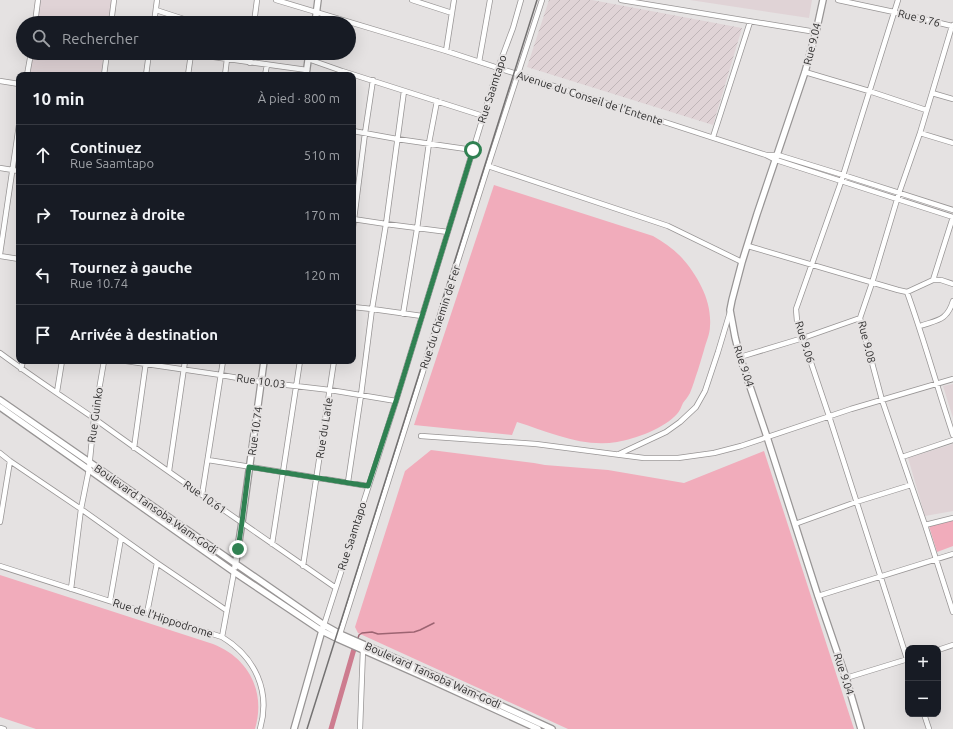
<!DOCTYPE html>
<html lang="fr">
<meta charset="utf-8">
<style>
body{margin:0;font-family:Ubuntu,sans-serif;background:#242831;color:#f1f3f6}
.controls{position:absolute;right:12px;bottom:12px;display:grid;overflow:hidden;border-radius:8px;box-shadow:0 4px 16px #0002}
.controls button{width:36px;height:36px;display:grid;place-items:center;padding:0;border:0;border-bottom:1px solid #363941;background:#171b24;color:#f1f3f6;font:20px sans-serif}
.stop{position:absolute;width:12px;height:12px;margin:-9px;border:3px solid #308152;border-radius:50%;background:#fff}
.stop.end{background:#308152;border-color:#fff;box-shadow:0 1px 4px #0008}
.list{margin:0;padding:0;list-style:none}
h2{display:flex;justify-content:space-between;align-items:center;height:52px;margin:0;padding:0 16px;font-size:17px}
h2 small{font-size:13px;font-weight:400;color:#9ea1a6}
.list li{display:grid;grid-template-columns:26px 1fr auto;gap:12px;align-items:center;box-sizing:border-box;height:60px;padding:0 16px;border-top:1px solid #363941}
.list b{display:block;font-size:15px;white-space:nowrap}
.list p{margin:0;font-size:13px;white-space:nowrap;color:#9ea1a6}
.list em{font-size:13px;font-style:normal;color:#9ea1a6}
.icon{flex:none;width:22px;height:22px;fill:none;stroke:currentColor;stroke-width:2;stroke-linecap:round;stroke-linejoin:round}
.map{position:relative;flex:none;width:953px;height:729px;overflow:hidden}
.search{position:absolute;background:#171b24;box-shadow:0 4px 16px #0002;left:16px;top:16px;width:340px;height:44px;display:flex;align-items:center;gap:10px;box-sizing:border-box;padding:0 14px;border-radius:22px;color:#9ea1a6;font-size:15px}
.panel{position:absolute;background:#171b24;box-shadow:0 4px 16px #0002;left:16px;top:72px;width:340px;height:292px;border-radius:8px}
.map>svg:first-child{display:block}
.built{fill:#e0d3d6}
.industrial{fill:url(#industrial-furrows)}
.pitch{fill:#f1acbb}
.lines{fill:none;stroke-linecap:round;stroke-linejoin:round}
.stream{stroke:#9d6472;stroke-width:1.5}
.canal{stroke:#cd7c8f;stroke-width:5}
.minor-casing{stroke:#989595;stroke-width:6}
.major-casing{stroke:#989595;stroke-width:8}
.minor{stroke:#fff;stroke-width:4.5}
.major{stroke:#fff;stroke-width:5.5}
.rail{stroke:#737171;stroke-width:1.5}
.route{stroke:#308152;stroke-width:5}
.labels{text-anchor:middle;dominant-baseline:central;stroke-width:4;stroke-linejoin:round;paint-order:stroke}
.street-label{font-size:11px;fill:#2e2d2d;stroke:#e5e2e2}
</style>
<div class="map">
<svg width="953" height="729" viewBox="0 0 953 729">
<defs>
<pattern id="industrial-furrows" width="10" height="10" patternUnits="userSpaceOnUse"><rect width="10" height="10" fill="#e0d3d6"/><path d="M-1 1l2-2M0 10L10 0M9 11l2-2" fill="none" stroke="#c0b5b8"/></pattern>
</defs>
<rect width="100%" height="100%" fill="#e5e2e2"/>
<!-- built -->
<path class="built" d="M40,0H112L108,23H36Z
M690,0H812L809,18Z
M32,53H104L101,75H29Z
M953,384V418L943,386Z
M953,444V511L925,516L908,458Z"/>
<!-- industrial -->
<path class="industrial" d="M549,0H592L742,28L713,125L527,67Z"/>
<!-- pitch -->
<path class="pitch" d="M494,185L653,236C663,242 674,249 682,258C698,276 712,301 710,326C710,334 706,342 704,350C702,357 700,363 698,370C695,378 693,386 690,393C688,397 685,400 683,403C681,407 680,411 677,414C665,428 635,439 617,442C583,448 549,432 517,422L512,435L414,425Z
M431,450L534,463L545,465L608,470L684,483L764,451L854,729H568L358,633L355,627L405,471Z
M953,519V546L937,552L928,523Z
M0,575L213,644C249,658 266,692 255,729H36L0,717Z"/>
<g class="lines">
<!-- stream -->
<path class="stream" d="M358,638L359,635L362,633L372,632L378,634L414,632L420,630L434,623"/>
<!-- canal -->
<path class="canal" d="M331,729L354,649"/>
<defs>
<path id="minor" d="M276,0L446,51L766,155L776,160L953,217
M412,0L452,13
M621,0L816,32
M838,0L894,12L952,26L953,25
M898,0L841,182L796,309L797,321L829,416L908,662
M156,10L196,23
M35,23L38,0
M111,23L114,0
M154,23L157,0
M254,23L257,0
M952,26L920,133L899,193L872,283L860,318L882,400L925,525L953,612
M446,51L454,0
M185,53L307,70
M308,59L342,71L483,116
M479,62L490,0
M250,63L251,53
M805,72L869,91L926,110
M27,75L31,53
M104,75L107,53
M146,75L149,53
M188,75L191,54
M225,75L227,59
M265,75L267,65
M0,81L19,84
M932,93L953,99
M353,131L397,139L473,150
M920,133L953,143
M713,137L750,22
M767,155H778L843,175L953,210
M488,166L668,226L742,262
M0,168L19,171
M353,219L386,224L448,232
M353,227L365,133L373,80
M748,246L898,290L907,292L933,280H941L953,284
M0,254L19,125
M0,256L19,259
M933,280L953,217
M907,292C924,339 937,387 953,435
M353,307L372,309L422,316
M403,314L417,229L429,143L437,101
M920,326C937,320 947,321 953,301
M0,353C31,376 63,397 95,419C143,454 192,488 241,522C273,544 304,566 336,588
M740,357L803,338L860,318
M126,361L221,375L261,382L330,390L396,401
M21,369L23,361
M57,392L62,361
M421,436L536,444L644,458H678L714,453L741,446L851,409L953,379
M134,448L146,362
M0,453L10,461L81,509L157,563L226,610
M619,454L666,432L680,422L696,407L705,391L718,352L730,312
M902,457L953,440
M208,460L368,486
M169,471L185,361
M348,482L361,395L372,309L386,224L404,91
M202,495L223,361
M0,522L10,461
M795,524L856,502L911,485
M925,525L953,518
M272,544L300,361
M0,566L222,637C255,657 271,691 260,729
M303,566L334,361
M71,589L81,509L89,469L94,419L104,361
M818,596L953,554
M110,601L121,538
M147,613L157,563
M324,625L396,401L473,150L498,68L513,28L521,0
M340,634L488,166L542,0
M222,637L234,572
M938,650L953,645
M846,678L908,659
M924,714L929,729
M0,728L4,729
M360,729L363,649"/>
<path id="major" d="M823,0L816,32L805,72L757,214L742,262L732,300L730,310L735,337L740,357L767,437L818,596L846,678L861,729
M315,23L318,0
M306,75L309,53
M0,400L324,625L340,634L465,689L552,729
M0,407L234,572L322,631L336,638L422,676L538,729
M235,567L242,522L264,361
M294,729L323,627"/>
</defs>
<!-- minor casing -->
<use href="#minor" class="minor-casing"/>
<!-- major casing -->
<use href="#major" class="major-casing"/>
<!-- minor -->
<use href="#minor" class="minor"/>
<!-- major -->
<use href="#major" class="major"/>
<!-- rail -->
<path class="rail" d="M307,729L537,0"/>
</g>
<g class="lines">
<!-- route -->
<path class="route" d="M238,549L242,522L249,467L368,486L396,401L473,150"/>
</g>
<g class="labels">
<!-- street labels -->
<g class="street-label">
<text transform="translate(919 18) rotate(14)">Rue 9.76</text>
<text transform="translate(812 44) rotate(-76)">Rue 9.04</text>
<text transform="translate(492 89) rotate(-72)">Rue Saamtapo</text>
<text transform="translate(590 98) rotate(18)">Avenue du Conseil de l'Entente</text>
<text transform="translate(440 317) rotate(-72)">Rue du Chemin de Fer</text>
<text transform="translate(805 342) rotate(73)">Rue 9.06</text>
<text transform="translate(867 342) rotate(76)">Rue 9.08</text>
<text transform="translate(744 366) rotate(72)">Rue 9.04</text>
<text transform="translate(261 381) rotate(8)">Rue 10.03</text>
<text transform="translate(95 415) rotate(-82)">Rue Guinko</text>
<text transform="translate(324 428) rotate(-81)">Rue du Larle</text>
<text transform="translate(255 431) rotate(-82)">Rue 10.74</text>
<text transform="translate(205 497) rotate(35)">Rue 10.61</text>
<text transform="translate(156 509) rotate(35)">Boulevard Tansoba Wam-Godi</text>
<text transform="translate(352 536) rotate(-72)">Rue Saamtapo</text>
<text transform="translate(163 618) rotate(18)">Rue de l'Hippodrome</text>
<text transform="translate(844 674) rotate(72)">Rue 9.04</text>
<text transform="translate(433 675) rotate(24)">Boulevard Tansoba Wam-Godi</text>
</g>
</g>
</svg>
<div class="controls">
<button>+</button>
<button>−</button>
</div>
<div class="stop" style="left:473px;top:150px"></div>
<div class="stop end" style="left:238px;top:549px"></div>
<div class="search"><svg class="icon" aria-label="search" viewBox="0 0 24 24"><circle cx="10" cy="10" r="6"/><path d="M15 15l6 6"/></svg>Rechercher</div>
<section class="panel">
<h2>10 min<small>À pied · 800 m</small></h2>
<ul class="list">
<li><svg class="icon" aria-label="ahead" viewBox="0 0 24 24"><path d="M12 20V5M6 11l6-6 6 6"/></svg><div><b>Continuez</b><p>Rue Saamtapo</p></div><em>510 m</em></li>
<li><svg class="icon" aria-label="right" viewBox="0 0 24 24"><path d="M7 20v-9h11M14 6l5 5-5 5"/></svg><div><b>Tournez à droite</b></div><em>170 m</em></li>
<li><svg class="icon" aria-label="left" viewBox="0 0 24 24"><path d="M17 20v-9H6M10 6l-5 5 5 5"/></svg><div><b>Tournez à gauche</b><p>Rue 10.74</p></div><em>120 m</em></li>
<li><svg class="icon" aria-label="arrive" viewBox="0 0 24 24"><path d="M6 21V4h12l-3 4 3 4H6"/></svg><div><b>Arrivée à destination</b></div></li>
</ul>
</section>
</div>
